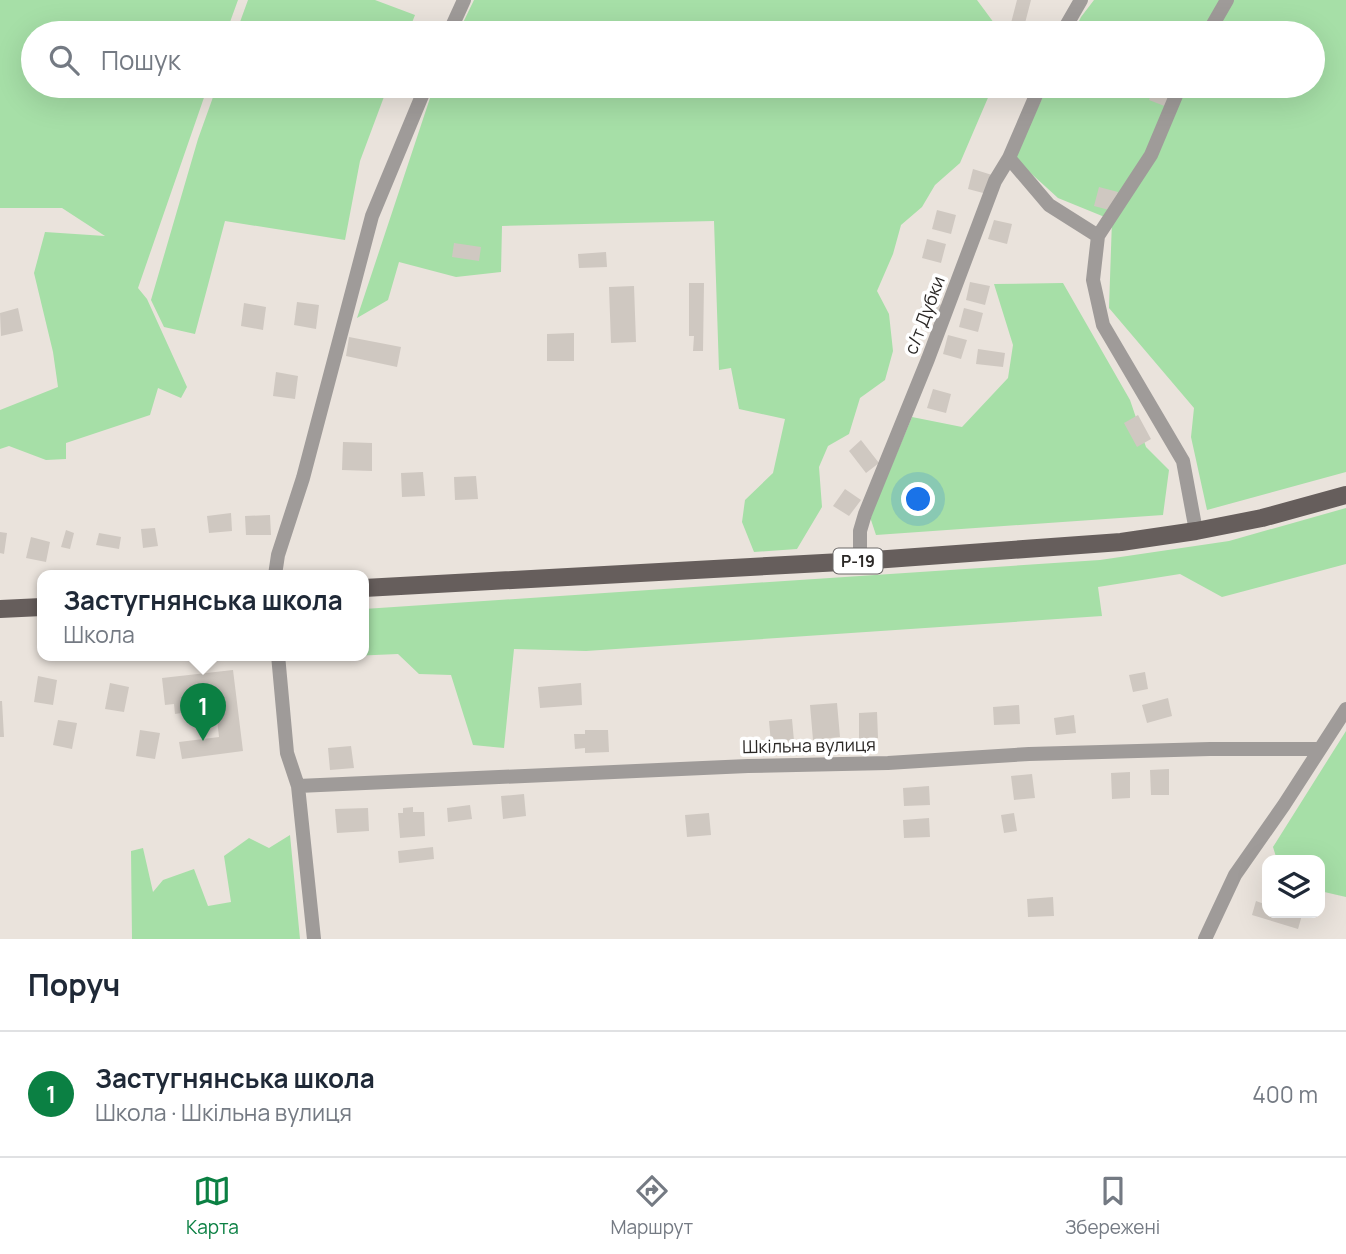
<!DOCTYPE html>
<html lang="uk">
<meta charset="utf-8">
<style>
body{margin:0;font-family:Manrope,sans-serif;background:#f2f2f3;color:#1f2937}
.controls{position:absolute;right:21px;bottom:21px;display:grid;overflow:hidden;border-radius:14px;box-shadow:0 7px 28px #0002}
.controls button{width:63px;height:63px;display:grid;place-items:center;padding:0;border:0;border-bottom:2px solid #e0e1e3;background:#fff;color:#1f2937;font:35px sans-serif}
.you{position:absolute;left:919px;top:500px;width:24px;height:24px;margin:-18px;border:5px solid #fff;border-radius:50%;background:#1a73e8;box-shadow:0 0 0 10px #1a73e833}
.badge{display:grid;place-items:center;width:46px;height:46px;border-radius:50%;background:#0b8043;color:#fff;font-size:23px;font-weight:700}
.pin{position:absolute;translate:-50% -58px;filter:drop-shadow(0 2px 4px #0008)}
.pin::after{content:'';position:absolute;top:37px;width:24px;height:21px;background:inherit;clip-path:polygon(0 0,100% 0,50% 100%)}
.popup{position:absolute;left:37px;top:570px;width:332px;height:91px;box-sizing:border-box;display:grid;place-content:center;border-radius:14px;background:#fff;filter:drop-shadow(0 2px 5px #0005);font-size:23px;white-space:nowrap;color:#747a83}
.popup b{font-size:26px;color:#1f2937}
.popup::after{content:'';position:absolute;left:50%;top:100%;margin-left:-14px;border:14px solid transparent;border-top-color:#fff}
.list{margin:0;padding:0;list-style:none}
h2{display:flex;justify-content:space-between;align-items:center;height:91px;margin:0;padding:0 28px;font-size:30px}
h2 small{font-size:23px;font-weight:400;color:#747a83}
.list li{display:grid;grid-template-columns:46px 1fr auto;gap:21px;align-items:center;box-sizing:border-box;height:126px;padding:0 28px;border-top:2px solid #e0e1e3}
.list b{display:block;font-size:26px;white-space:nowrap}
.list p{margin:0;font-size:23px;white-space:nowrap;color:#747a83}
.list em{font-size:23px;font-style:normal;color:#747a83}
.icon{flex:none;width:38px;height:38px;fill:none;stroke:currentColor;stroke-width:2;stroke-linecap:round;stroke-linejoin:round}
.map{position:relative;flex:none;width:1346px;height:939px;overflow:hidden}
.search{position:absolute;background:#fff;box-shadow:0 7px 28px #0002;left:21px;right:21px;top:21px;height:77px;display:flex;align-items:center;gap:18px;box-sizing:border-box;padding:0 24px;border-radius:38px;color:#747a83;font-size:26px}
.sheet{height:217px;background:#fff}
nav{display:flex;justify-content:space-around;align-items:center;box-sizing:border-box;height:98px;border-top:2px solid #e0e1e3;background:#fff;font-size:19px;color:#747a83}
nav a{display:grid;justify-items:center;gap:4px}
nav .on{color:#0b8043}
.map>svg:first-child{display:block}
.green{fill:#a6dfa7}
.building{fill:#cfc8c1}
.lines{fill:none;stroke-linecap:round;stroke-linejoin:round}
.minor{stroke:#9f9b99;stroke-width:14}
.major{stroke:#665e5c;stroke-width:18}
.labels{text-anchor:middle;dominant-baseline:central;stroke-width:7;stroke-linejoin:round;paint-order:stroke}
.shield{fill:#fff;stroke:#6b6867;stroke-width:2}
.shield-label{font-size:16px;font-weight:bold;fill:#2b2826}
.street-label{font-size:18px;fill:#2b2826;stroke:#fff}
</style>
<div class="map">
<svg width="1346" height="939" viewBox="0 0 1346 939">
<rect width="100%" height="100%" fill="#eae3dc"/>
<!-- green -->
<path class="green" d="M0,0H238L226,33H33V86H208L138,288L147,299L187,387L181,398L158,388L150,415L66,443V459L46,460L9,446L0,449V410L58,387L53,352L34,273L45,232L105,236L62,208H0Z
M248,0H375L415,15L408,33H236Z
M474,0H977L997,27L993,33H458Z
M1094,0H1346V472L1207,510L1191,437L1194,408L1109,308L1112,220L1058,198L1014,158L1048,86H1313V33H1073L1081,17Z
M217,86H388L360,161L345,240L225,221L195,334L164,327L151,300L198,139Z
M434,86H993L960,163L935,185L922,207L901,225L893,254L877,291L889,314L893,351L885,380L860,398L849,434L828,446L819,467L822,507L797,549L754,552L742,522L745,500L773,473L785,419L739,409L731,368L719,370L714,221L502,226L501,272L456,277L399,262L388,300L357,318Z
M1063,283L1130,400L1146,447L1169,470L1163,515L876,535L870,517L912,417L962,427L1008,378L1013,345L994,284Z
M1346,508V564L1222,597L1180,574L1098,587L1102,616L586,651L514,649L504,748L473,745L451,675L419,674L398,654L305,658L304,655H364V609L1100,560L1229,541Z
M1346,731V897L1320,891V860H1277L1273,847Z
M290,835L300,939H132L131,851L143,848L153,892L163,880L194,869L208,906L231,902L224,856L249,838L269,848Z"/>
<!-- building -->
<path class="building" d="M1017,0H1031L1024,27L1011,23Z
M1154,86H1175L1167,107L1149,100Z
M973,169L992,175L987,194L968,189Z
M1099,187L1118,192L1113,211L1094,206Z
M937,210L956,215L951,234L932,229Z
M994,220L1012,224L1007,244L988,239Z
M927,239L946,244L941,263L922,258Z
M454,243L481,247L479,261L452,257Z
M606,252L607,267L579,268L578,254Z
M970,282L990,286L985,305L966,300Z
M689,283H704L703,351H693L694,336H689Z
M634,286L636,342L611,343L609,287Z
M923,300L942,305L938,318L919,312Z
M297,302L319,305L316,329L294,325Z
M244,303L266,307L263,330L241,326Z
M18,308L23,331L1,336L0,313Z
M964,308L983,313L978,332L959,327Z
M574,333V361H547V334Z
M948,335L967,340L961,359L943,354Z
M349,337L401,347L397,367L346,356Z
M978,349L1005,353L1003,367L976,364Z
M276,372L298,376L295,399L273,396Z
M933,389L951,394L946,413L927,408Z
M1138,415L1151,439L1137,447L1124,423Z
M861,440L879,463L866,473L849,451Z
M343,442L372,443V471L342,470Z
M423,472L425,496L402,497L401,473Z
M476,476L478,499L455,500L454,477Z
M845,489L861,500L849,516L833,506Z
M231,513L232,531L209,533L207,516Z
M270,515L271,535H246L245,516Z
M155,528L158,546L143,548L141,529Z
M66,530L74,533L70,549L61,547Z
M0,532L7,533L4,554L0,553Z
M99,533L121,537L119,549L96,545Z
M31,537L50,542L46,562L26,558Z
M233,670L243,751L182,759L179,742L219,737L215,701L194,703L195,711L175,714L174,704L165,705L162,678Z
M1145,672L1148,689L1133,692L1129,675Z
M38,676L57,680L53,705L34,702Z
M110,683L129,687L124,712L105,709Z
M581,683L582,705L540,708L538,687Z
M1168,698L1172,716L1147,723L1142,705Z
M0,701H2L4,737H0Z
M837,703L840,737L813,740L810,705Z
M1019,705L1020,724L994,725L993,707Z
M877,712L878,738L859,739V713Z
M1074,715L1076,733L1056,735L1054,718Z
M792,719L794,741L771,743L769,721Z
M58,720L77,723L72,749L53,745Z
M140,730L160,733L155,759L136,756Z
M585,730H608L609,752L585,753V748L575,749L574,734H585Z
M351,746L354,768L330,770L328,748Z
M1169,769V795H1151L1150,770Z
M1130,772V798L1112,799L1111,773Z
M1032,774L1035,798L1014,800L1011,776Z
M929,786L930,805L904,806L903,788Z
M524,794L526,816L503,819L501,796Z
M470,805L472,819L448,822L447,808Z
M413,807V812H424L425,836L400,838L398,813H403V808Z
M368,808L369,831L337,833L335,809Z
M709,813L711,835L687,837L685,815Z
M1014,813L1017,831L1004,833L1001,815Z
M929,818L930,837L904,838L903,820Z
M433,847L434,859L399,863L398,851Z
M1053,897L1054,916L1028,917L1027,899Z
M1256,901L1267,905V913H1293L1302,915L1298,929L1252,915Z"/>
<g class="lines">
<!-- minor -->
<path class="minor" d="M449,33L464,0
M1062,33L1081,0
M1208,33L1227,0
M1009,158L1049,205L1098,236L1093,280L1103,325L1183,461L1196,531
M1098,236L1151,155L1180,86
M860,561V531L865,514L928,359L995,181L1009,158L1040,86
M275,575L278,555L303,478L372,216L426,86
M278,655L287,753L298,786L314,939
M298,786L748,766L888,763L1029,754L1210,749H1320
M1205,939L1235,875L1284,805L1346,709"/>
<!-- major -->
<path class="major" d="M364,588L860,561L1121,542L1196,531L1262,518L1346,495
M0,609L42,607"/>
</g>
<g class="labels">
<!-- shield labels -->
<rect class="shield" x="833.5" y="548.5" width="49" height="25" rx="5"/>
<g class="shield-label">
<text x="858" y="561">Р-19</text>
</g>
<!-- street labels -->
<g class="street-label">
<text transform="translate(924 315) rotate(-69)">с/т Дубки</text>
<text transform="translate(809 745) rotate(-1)">Шкільна вулиця</text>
</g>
</g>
</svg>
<div class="controls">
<button><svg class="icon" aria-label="layers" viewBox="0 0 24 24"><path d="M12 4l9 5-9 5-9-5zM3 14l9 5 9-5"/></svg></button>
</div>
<div class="you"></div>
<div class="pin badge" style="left:203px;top:741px">1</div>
<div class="popup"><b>Застугнянська школа</b>Школа</div>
<div class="search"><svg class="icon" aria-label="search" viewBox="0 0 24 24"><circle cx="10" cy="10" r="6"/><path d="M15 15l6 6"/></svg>Пошук</div>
</div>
<section class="sheet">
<h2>Поруч<small></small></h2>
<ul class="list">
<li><span class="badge">1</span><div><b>Застугнянська школа</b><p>Школа · Шкільна вулиця</p></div><em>400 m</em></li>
</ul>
</section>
<nav>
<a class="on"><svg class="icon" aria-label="map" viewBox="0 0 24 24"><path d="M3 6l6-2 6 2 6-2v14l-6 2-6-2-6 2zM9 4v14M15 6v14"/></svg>Карта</a>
<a><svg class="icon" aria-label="directions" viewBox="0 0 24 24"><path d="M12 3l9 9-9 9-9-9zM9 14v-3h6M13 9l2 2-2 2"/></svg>Маршрут</a>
<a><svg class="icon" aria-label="saved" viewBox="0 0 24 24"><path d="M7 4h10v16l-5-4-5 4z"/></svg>Збережені</a>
</nav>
